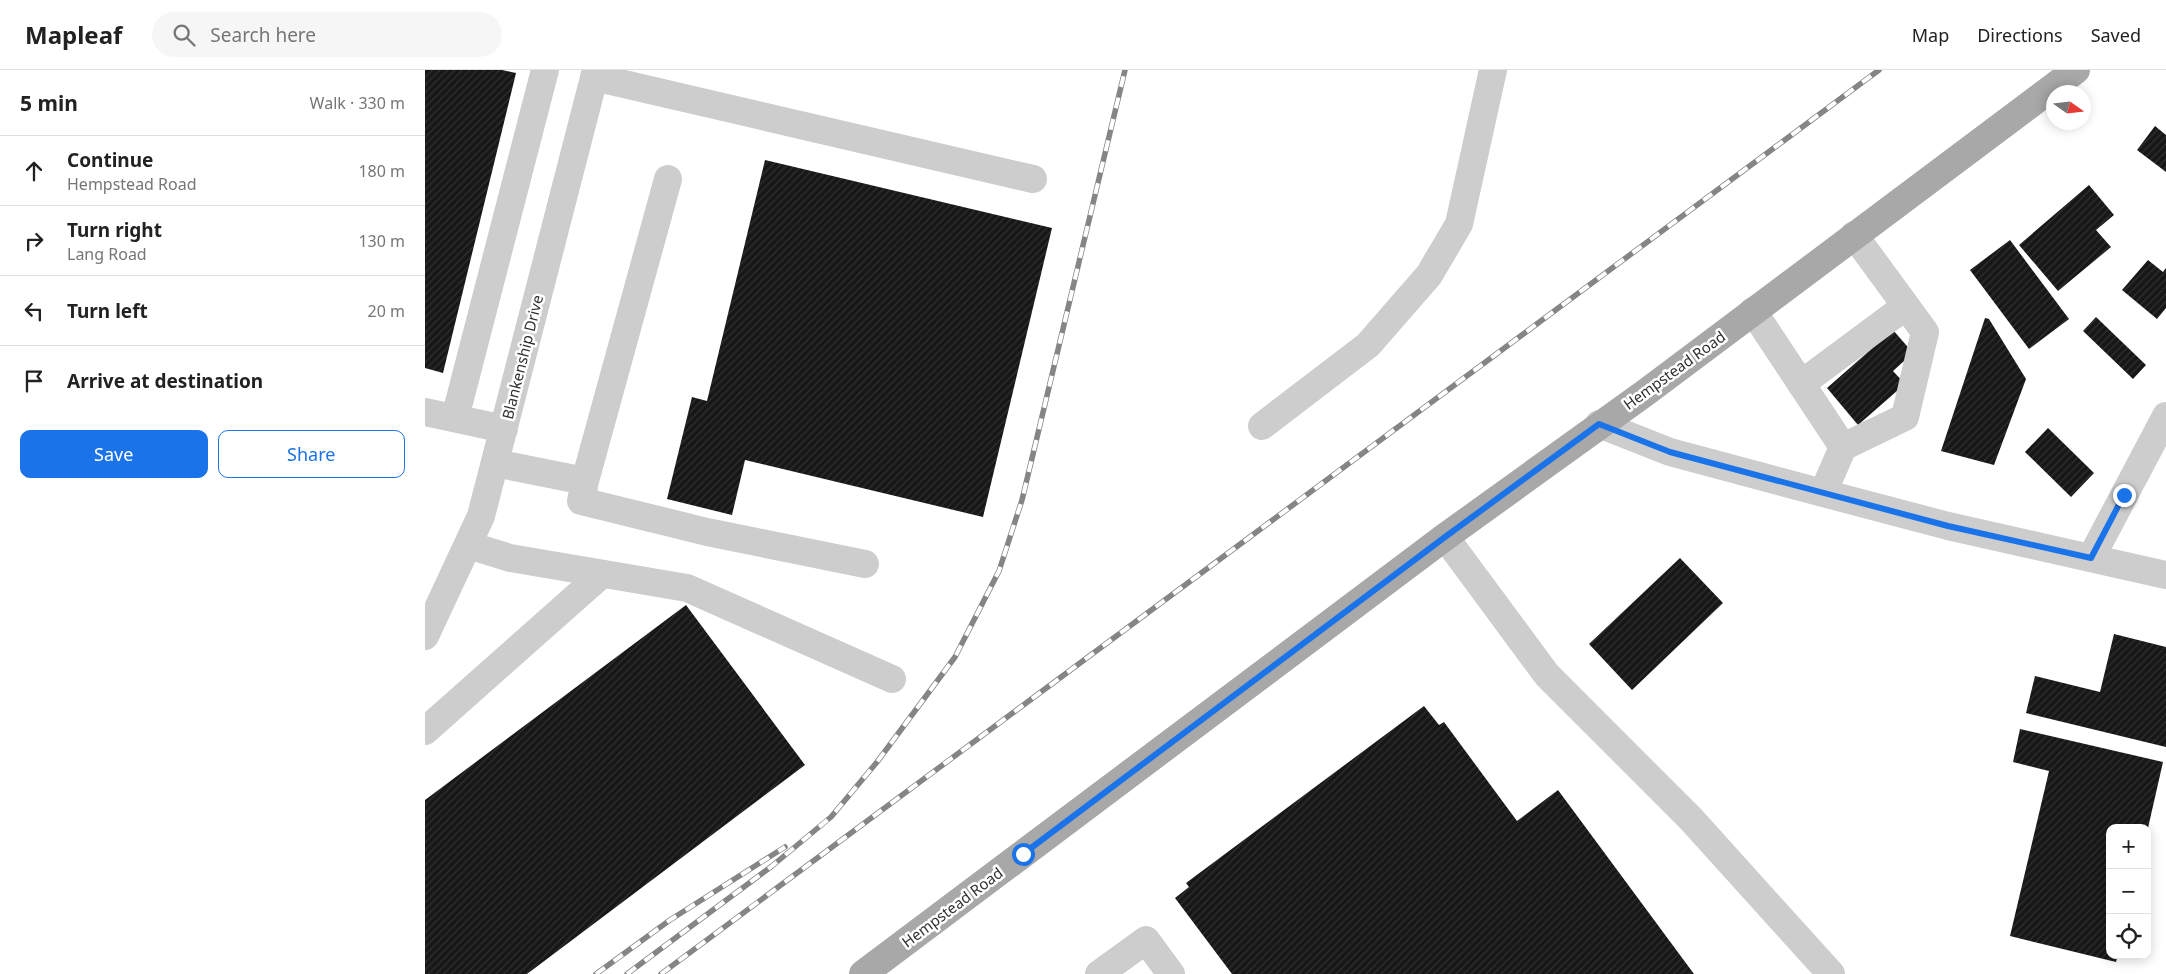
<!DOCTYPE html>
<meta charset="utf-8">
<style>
body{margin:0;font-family:"Noto Sans",sans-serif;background:#f6f6f6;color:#222}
.controls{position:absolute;right:15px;bottom:15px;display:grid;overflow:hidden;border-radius:10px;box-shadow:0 2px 12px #0003}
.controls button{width:45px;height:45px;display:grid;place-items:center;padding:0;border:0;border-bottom:1px solid #e0e0e0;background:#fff;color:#222;font:25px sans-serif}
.compass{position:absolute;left:1621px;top:15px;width:45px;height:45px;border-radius:50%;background:#fff;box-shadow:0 2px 12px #0003;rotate:104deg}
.stop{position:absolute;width:15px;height:15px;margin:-11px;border:4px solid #1a73e8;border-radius:50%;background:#fff}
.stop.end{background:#1a73e8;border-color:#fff;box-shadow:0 1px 5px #0008}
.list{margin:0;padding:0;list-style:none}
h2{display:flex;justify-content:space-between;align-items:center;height:65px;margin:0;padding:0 20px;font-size:21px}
h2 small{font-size:16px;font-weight:400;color:#767676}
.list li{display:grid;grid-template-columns:32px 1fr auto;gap:15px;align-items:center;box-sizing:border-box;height:70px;padding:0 20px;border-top:1px solid #e0e0e0}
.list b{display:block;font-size:19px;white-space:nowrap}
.list p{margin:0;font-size:16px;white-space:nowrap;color:#767676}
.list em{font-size:16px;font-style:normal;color:#767676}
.actions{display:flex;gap:10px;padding:15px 20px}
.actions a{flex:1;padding:11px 0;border:1px solid #1a73e8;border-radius:10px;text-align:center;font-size:18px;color:#1a73e8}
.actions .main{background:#1a73e8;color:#fff}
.icon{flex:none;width:28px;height:28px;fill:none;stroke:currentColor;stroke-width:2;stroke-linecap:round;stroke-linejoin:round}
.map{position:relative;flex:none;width:1741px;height:904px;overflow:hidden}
header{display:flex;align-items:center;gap:30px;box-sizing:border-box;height:70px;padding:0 25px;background:#fff;border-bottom:1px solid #e0e0e0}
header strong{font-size:24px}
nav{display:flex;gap:28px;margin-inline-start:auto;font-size:18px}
.search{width:350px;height:45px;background:#f6f6f6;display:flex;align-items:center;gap:12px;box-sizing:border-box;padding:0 18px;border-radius:28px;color:#767676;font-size:19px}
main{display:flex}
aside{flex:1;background:#fff}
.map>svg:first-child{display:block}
.building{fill:url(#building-hatch)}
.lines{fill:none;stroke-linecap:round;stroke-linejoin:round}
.minor{stroke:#cdcdcd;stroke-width:28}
.major{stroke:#a8a8a8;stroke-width:28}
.rail-casing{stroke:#858585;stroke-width:5.5}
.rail{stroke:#fff;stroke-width:4;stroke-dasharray:11;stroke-linecap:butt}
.route{stroke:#1a73e8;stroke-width:6}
.labels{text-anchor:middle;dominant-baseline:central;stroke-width:5;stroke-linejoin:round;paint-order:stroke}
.street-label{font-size:15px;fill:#303030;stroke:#fff}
</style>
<header>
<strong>Mapleaf</strong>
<div class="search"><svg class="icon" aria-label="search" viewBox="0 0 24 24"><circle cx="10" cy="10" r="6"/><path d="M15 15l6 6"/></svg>Search here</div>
<nav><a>Map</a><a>Directions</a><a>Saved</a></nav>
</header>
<main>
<aside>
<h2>5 min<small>Walk · 330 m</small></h2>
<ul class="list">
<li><svg class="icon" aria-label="ahead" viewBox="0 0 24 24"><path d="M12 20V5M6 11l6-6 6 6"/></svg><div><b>Continue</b><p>Hempstead Road</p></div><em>180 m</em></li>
<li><svg class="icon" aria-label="right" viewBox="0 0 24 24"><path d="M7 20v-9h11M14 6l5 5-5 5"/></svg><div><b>Turn right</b><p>Lang Road</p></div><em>130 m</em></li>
<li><svg class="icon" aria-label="left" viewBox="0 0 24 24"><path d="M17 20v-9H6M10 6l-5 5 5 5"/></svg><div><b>Turn left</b></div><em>20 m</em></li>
<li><svg class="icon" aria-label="arrive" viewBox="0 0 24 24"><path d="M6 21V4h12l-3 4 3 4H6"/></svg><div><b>Arrive at destination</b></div></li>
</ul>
<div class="actions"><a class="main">Save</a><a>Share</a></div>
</aside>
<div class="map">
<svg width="1741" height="904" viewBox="0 0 1741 904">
<defs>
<pattern id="building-hatch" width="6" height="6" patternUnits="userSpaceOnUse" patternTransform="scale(1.25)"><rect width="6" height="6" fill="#171717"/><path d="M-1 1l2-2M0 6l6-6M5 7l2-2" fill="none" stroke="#303030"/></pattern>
</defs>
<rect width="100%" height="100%" fill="#fff"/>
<!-- building -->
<path class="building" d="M0,0H77L91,3L18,303L0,298Z
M1730,56L1741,65V102L1712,80Z
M340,90L627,158L558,447L320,390L307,445L242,429L267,327L282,331Z
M1664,115L1689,145L1671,160L1686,177L1633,221L1594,175Z
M1585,170L1644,249L1604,279L1545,200Z
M1723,190L1738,202L1741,198V238L1732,249L1697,220Z
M1671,247L1721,295L1708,309L1658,261Z
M1560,248L1564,249L1601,309L1569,395L1516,381Z
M1468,260L1488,283L1468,301L1480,314L1433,355L1402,318Z
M1623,358L1669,403L1646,427L1600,382Z
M1255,488L1298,533L1207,620L1164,574Z
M261,535L380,695L102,904H0V730Z
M1689,564L1741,577V677L1601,643L1610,606L1675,622Z
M999,636L1014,655L1019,652L1092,751L1133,720L1269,904H807L750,828L764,817L761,813Z
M1595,659L1738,692L1723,758H1685V885H1693L1691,892L1585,866L1624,701L1588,692Z"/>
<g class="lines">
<!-- minor -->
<path class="minor" d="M169,7L608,109
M1328,241L1418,377
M1376,314L1481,236
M0,342L79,359
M30,348L120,0
M1174,354L1245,382L1398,423L1523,456L1741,505
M837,356L943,275L1004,205L1034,154L1068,0
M70,393L160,411L243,109
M160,411L156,431L282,462L440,494
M1398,423L1418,377L1480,347L1500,262L1429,165
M1020,467L1122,605L1266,749L1406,904
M43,475L85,488L262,518L467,609
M1666,488L1741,346
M0,566L56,446L171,0
M0,661L177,504
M674,904L721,870L746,904"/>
<!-- major -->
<path class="major" d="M438,904L1020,467L1220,323L1651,0"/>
<defs>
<path id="rail" d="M171,904L245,850L360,777
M202,904L347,796L406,747L452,692L530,587L574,501L597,430L700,0
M236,904L1454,0"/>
</defs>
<!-- rail casing -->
<use href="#rail" class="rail-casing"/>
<!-- rail -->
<use href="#rail" class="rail"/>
</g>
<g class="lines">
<!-- route -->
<path class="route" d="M598,784L1020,467L1174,354L1245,382L1523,456L1666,488L1699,425"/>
</g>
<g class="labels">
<!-- street labels -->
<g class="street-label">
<text transform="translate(97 287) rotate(-76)">Blankenship Drive</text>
<text transform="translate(1249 300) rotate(-36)">Hempstead Road</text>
<text transform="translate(527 837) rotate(-37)">Hempstead Road</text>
</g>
</g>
</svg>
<div class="controls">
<button>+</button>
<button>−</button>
<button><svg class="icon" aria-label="locate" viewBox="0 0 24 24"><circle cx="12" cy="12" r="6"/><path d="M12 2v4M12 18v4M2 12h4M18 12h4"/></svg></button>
</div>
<svg class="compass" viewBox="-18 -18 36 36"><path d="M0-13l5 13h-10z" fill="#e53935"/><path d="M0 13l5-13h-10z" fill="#767676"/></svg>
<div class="stop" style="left:598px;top:784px"></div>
<div class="stop end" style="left:1699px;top:425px"></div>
</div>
</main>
